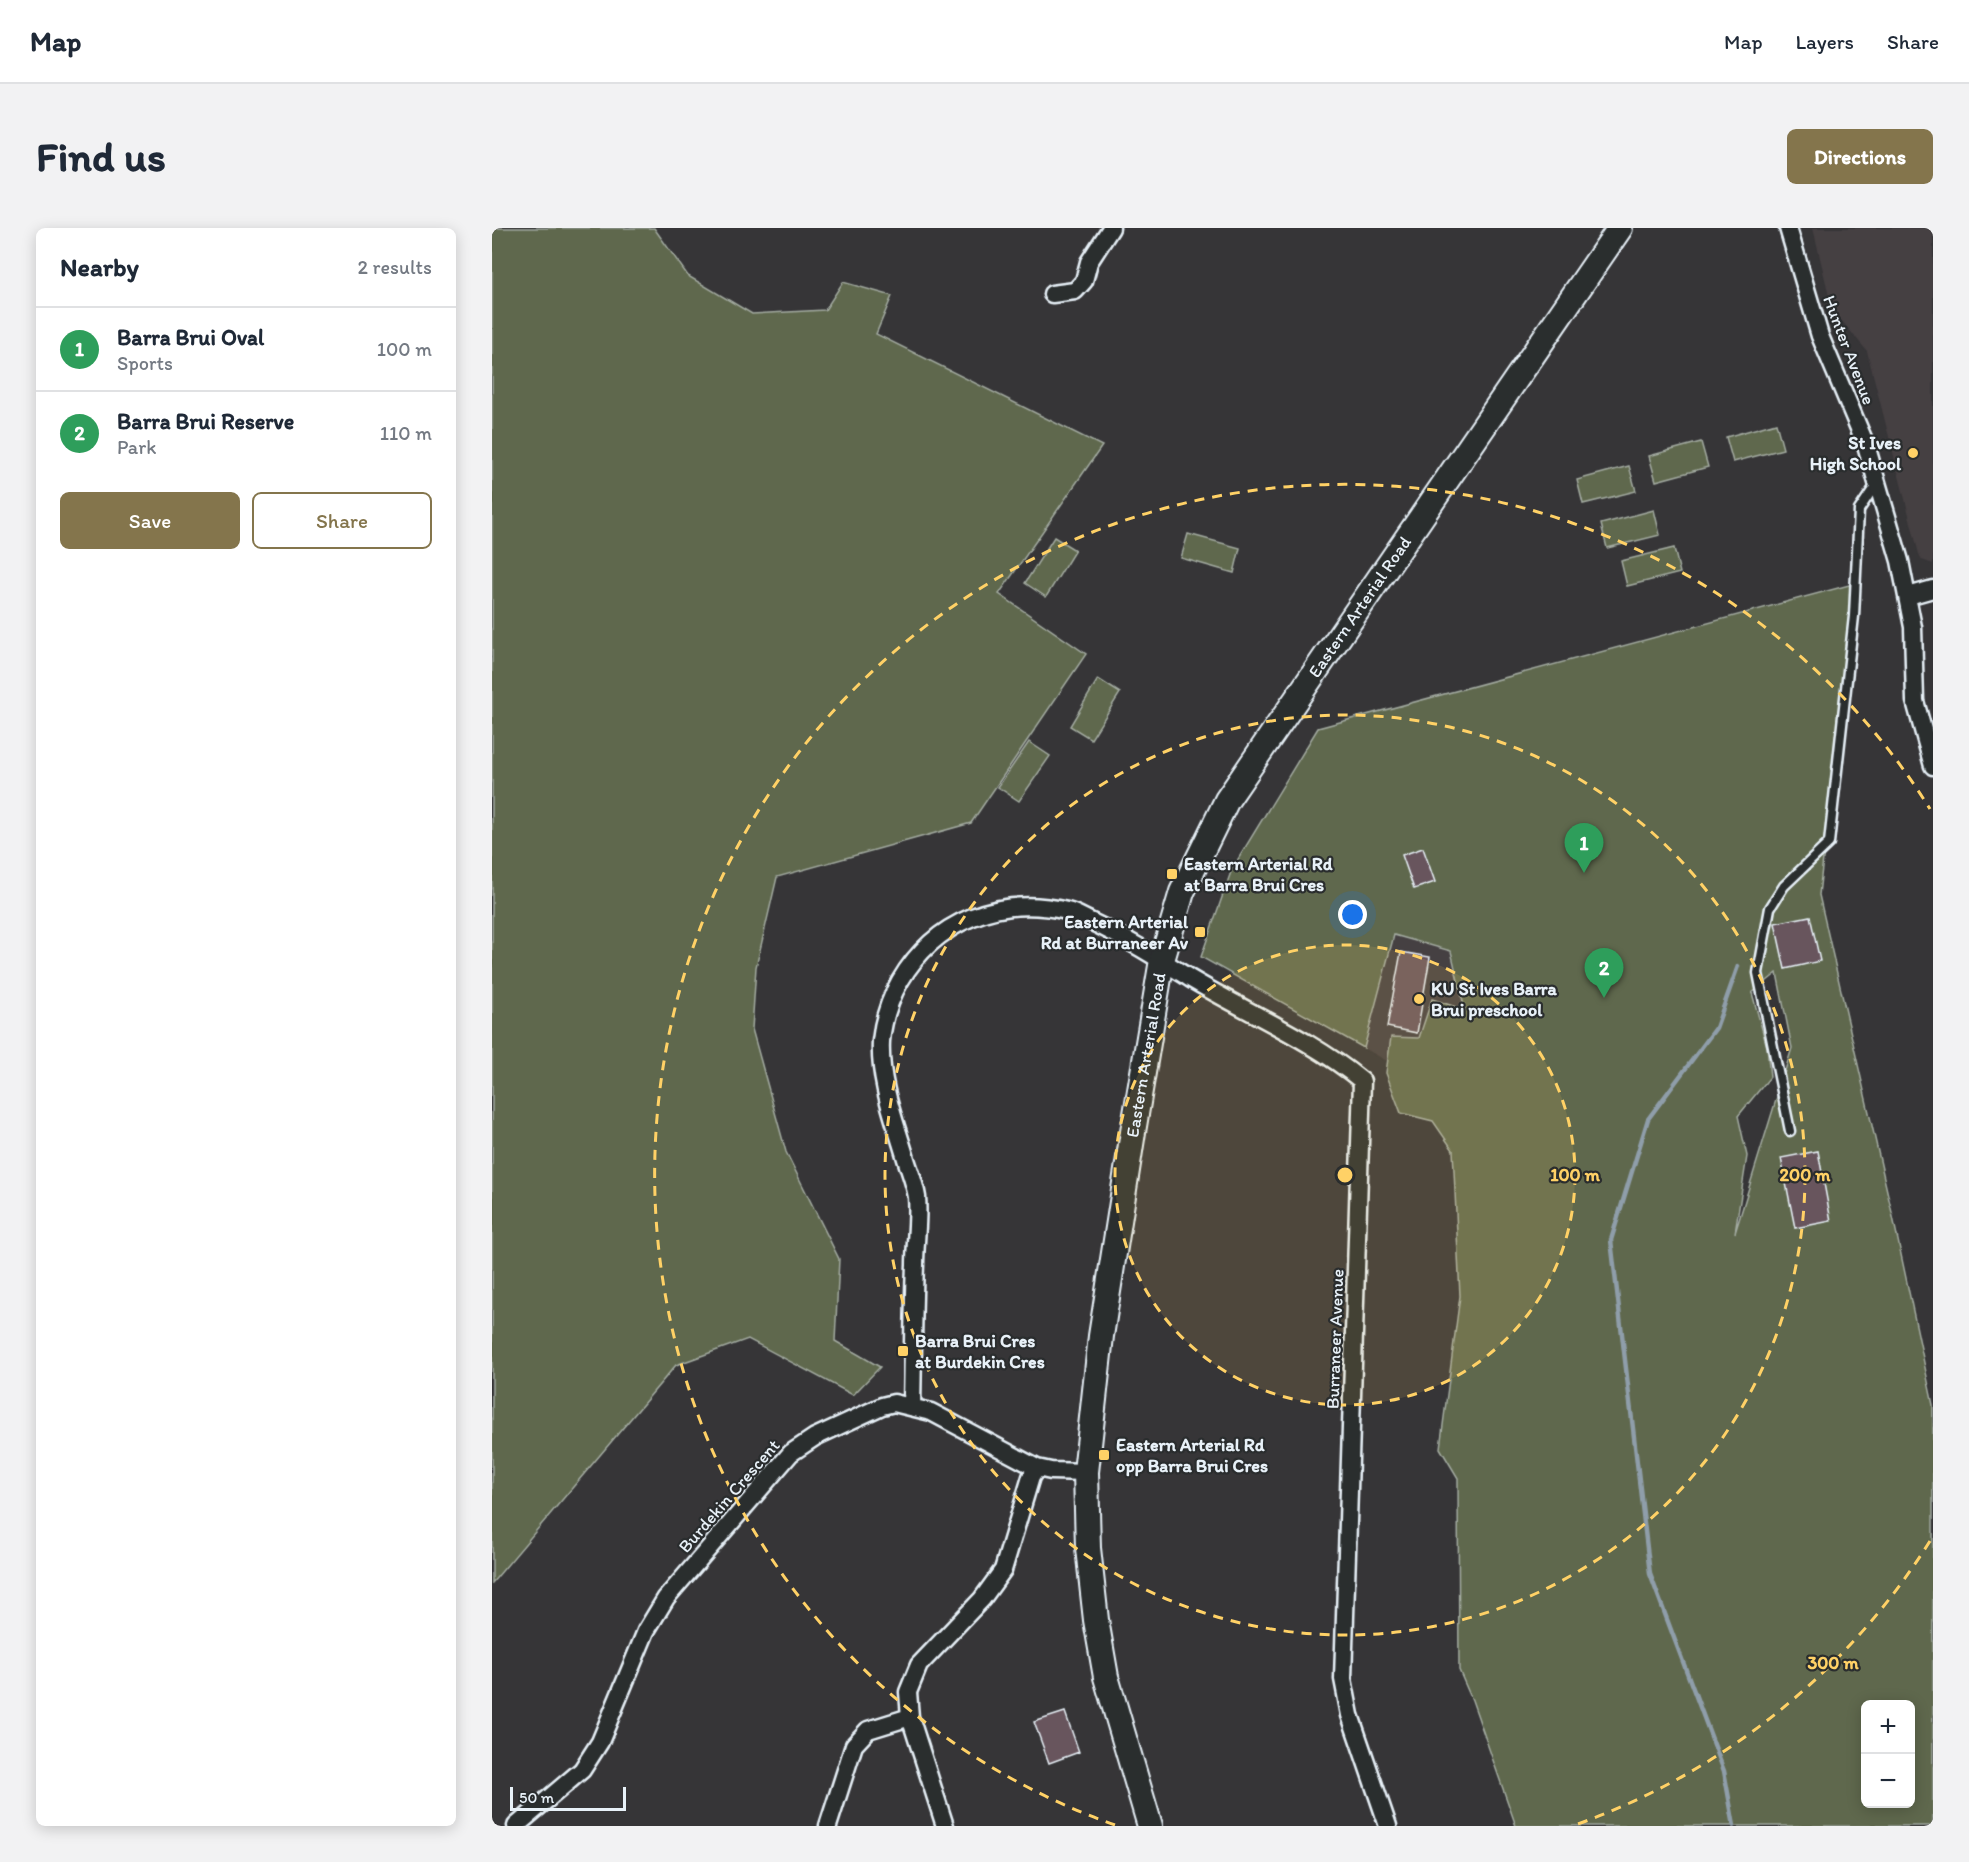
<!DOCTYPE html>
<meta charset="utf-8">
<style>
body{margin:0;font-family:Itim,sans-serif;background:#f2f2f3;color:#1f2937}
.controls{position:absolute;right:18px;bottom:18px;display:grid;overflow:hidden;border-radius:9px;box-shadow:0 3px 15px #0003}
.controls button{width:54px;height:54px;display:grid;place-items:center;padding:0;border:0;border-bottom:2px solid #e0e1e3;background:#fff;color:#1f2937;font:30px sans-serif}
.scale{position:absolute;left:18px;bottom:15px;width:116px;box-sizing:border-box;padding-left:6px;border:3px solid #e8f1f8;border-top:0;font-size:16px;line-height:21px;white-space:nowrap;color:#e8f1f8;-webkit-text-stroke:4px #2a2d2e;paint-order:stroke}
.you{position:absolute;left:861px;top:687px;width:21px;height:21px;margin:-15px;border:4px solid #fff;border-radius:50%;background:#1a73e8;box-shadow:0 0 0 9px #1a73e833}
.badge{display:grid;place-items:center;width:39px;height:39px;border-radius:50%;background:#84754c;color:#fff;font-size:20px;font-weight:700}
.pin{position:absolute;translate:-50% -50px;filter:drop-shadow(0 2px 3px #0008)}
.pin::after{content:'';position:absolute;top:32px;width:21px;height:18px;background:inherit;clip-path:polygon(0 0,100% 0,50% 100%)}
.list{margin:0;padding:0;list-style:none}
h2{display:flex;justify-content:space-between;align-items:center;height:78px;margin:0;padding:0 24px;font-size:26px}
h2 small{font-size:20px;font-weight:400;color:#747a83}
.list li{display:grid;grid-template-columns:39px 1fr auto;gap:18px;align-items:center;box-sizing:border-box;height:84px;padding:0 24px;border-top:2px solid #e0e1e3}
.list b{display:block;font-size:22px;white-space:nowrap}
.list p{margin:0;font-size:20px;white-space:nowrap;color:#747a83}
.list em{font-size:20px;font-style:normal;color:#747a83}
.actions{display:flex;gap:12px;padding:18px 24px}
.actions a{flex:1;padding:14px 0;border:2px solid #84754c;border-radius:9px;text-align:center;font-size:21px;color:#84754c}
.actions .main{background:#84754c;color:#fff}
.map{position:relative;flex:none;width:1441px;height:1598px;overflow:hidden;border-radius:9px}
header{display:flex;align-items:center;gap:36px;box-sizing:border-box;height:84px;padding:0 30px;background:#fff;border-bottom:2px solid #e0e1e3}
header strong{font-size:28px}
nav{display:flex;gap:33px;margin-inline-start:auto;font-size:21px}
.intro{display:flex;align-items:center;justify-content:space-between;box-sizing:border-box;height:144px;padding:0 36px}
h1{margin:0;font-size:42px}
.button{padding:15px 27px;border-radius:9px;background:#84754c;color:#fff;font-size:21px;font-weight:700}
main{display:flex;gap:36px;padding:0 36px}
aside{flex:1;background:#fff;border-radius:9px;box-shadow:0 3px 15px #0003}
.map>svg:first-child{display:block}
.built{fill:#453f42}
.green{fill:#5f674d;stroke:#a4aca2;stroke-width:1.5;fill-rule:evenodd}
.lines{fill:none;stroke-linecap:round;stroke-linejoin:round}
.stream{stroke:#8f9eaa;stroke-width:4.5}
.building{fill:#67555d;stroke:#e8f1f8;stroke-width:1.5}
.service-casing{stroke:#e8f1f8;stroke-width:13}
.minor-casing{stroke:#e8f1f8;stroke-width:21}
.secondary-casing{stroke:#e8f1f8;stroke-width:28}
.service{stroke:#2a2d2e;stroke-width:8}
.minor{stroke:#2a2d2e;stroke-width:16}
.secondary{stroke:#2a2d2e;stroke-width:24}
.ring{fill:none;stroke:#ffd166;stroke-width:3;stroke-dasharray:10 8}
.poi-dot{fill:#ffd166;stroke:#2a2d2e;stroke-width:2}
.labels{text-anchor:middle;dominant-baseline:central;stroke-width:4.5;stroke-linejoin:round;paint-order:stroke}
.street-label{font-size:18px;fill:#e8f1f8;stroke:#2a2d2e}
.poi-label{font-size:18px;font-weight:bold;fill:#e8f1f8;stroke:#2a2d2e;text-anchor:start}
.centre{fill:#ffd166;stroke:#2a2d2e;stroke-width:3}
.ring-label{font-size:18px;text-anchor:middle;font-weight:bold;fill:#ffd166;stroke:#2a2d2e;stroke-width:4.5;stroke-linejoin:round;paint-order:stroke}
</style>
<header>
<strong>Map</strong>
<nav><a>Map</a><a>Layers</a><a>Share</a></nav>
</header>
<div class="intro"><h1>Find us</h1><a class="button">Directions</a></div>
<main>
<aside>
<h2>Nearby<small>2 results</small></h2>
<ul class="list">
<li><span class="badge" style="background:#2e9e5b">1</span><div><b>Barra Brui Oval</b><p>Sports</p></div><em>100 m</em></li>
<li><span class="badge" style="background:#2e9e5b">2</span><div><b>Barra Brui Reserve</b><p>Park</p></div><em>110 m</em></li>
</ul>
<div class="actions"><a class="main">Save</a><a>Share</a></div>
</aside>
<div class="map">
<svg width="1441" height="1598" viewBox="0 0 1441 1598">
<rect width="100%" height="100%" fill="#363537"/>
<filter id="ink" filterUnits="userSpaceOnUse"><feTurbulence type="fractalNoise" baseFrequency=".0167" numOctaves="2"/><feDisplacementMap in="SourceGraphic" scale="12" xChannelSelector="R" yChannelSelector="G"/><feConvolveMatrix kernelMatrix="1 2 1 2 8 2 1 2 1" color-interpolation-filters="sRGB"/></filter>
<g filter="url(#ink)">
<!-- built -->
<path class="built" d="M1321,0H1441V336L1430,332L1427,326L1375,123L1340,81Z
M902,707L959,722L995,875L958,869L872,820Z"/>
<!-- green -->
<path class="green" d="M0,0H162L196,48L260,86L333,82L351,54L400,68L384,106L610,218L507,366L594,426L479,595L285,649L264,739L260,801L294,924L347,1031L343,1113L388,1139L361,1167L256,1111L184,1137L0,1355Z
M1284,195L1291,221L1241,234L1234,209Z
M1209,214L1216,239L1164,253L1157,228Z
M1137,238L1144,263L1091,276L1085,252Z
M1162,282L1168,307L1115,320L1109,296Z
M696,306L748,320L742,345L689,330Z
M562,309L583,322L554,369L533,355Z
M1182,320L1188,345L1135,358L1129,333Z
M1361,356L1327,667L1401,989L1441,1177V1598H1024L980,1472L967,1442L966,1250L948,1220L968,1068L961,922L941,893L909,885L894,845L899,809L927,810L940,771L973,782L959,723L902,707L872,820L709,729L740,641L826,500ZM1285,745L1300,820L1243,1005L1255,928L1246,888L1278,849L1275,819L1260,765ZM1374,1476H1418V1576H1374Z
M606,451L628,465L599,511L578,498Z
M537,514L558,528L527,573L506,559Z"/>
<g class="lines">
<!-- stream -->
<path class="stream" d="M1242,1598L1232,1543L1158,1346L1119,1012L1156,891L1224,800L1246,738"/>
</g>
<!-- building -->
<path class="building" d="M931,620L943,654L922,661L910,627Z
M1318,688L1328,733L1293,741L1283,695Z
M909,724L938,729L925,805L895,799Z
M1326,923L1339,993L1303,1000L1289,930Z
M573,1484L587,1524L557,1535L542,1494Z"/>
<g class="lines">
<defs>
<path id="service" d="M1298,903L1266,745L1278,680L1292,658L1337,615L1362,388L1367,282L1385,255"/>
<path id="minor" d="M1296,0L1328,108L1374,217L1408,333L1421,399L1423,473L1441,538
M560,66L583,63L592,53L597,34L619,0
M1416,368L1441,361
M420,1179C421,1132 421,1084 423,1037C423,1015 427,991 425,969C423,956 418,944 414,931C403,893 387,854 389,813C391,792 398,771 408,753C443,693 507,667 575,683C584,685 593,691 602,695C636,711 667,731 699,751C756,785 819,811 870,853L851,1451L858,1487L896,1598
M24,1598L90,1542L108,1514L154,1403L174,1370L299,1225L323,1209L390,1178L402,1175L439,1184L545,1240L559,1243L594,1244
M336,1598L362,1517L376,1502L418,1489
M453,1598L418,1489L416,1464L427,1437L490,1371L511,1342L539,1249L545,1240"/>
<g id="secondary">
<path id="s1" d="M658,1598L614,1449L604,1392L596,1320L594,1244L609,1108L641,904L670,732L690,664L735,572L1128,0"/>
</g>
</defs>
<!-- service casing -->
<use href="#service" class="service-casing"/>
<!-- minor casing -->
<use href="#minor" class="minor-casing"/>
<!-- secondary casing -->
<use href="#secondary" class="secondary-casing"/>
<!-- service -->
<use href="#service" class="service"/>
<!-- minor -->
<use href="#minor" class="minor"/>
<!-- secondary -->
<use href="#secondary" class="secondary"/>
</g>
</g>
<!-- distance rings -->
<circle cx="853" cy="947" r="230" fill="#ffd166" fill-opacity=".12"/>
<g class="ring">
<circle cx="853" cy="947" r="230"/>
<circle cx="853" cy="947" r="460"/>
<path d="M1438 1313A690 690 0 0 1 1083 1597M623 1597A690 690 0 1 1 1438 581"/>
</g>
<!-- markers -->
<g class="poi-dot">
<circle cx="1421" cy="225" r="6"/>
<rect x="674" y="640" width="12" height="12" rx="3"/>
<rect x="702" y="698" width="12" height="12" rx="3"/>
<circle cx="927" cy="771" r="6"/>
<rect x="405" y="1117" width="12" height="12" rx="3"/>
<rect x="606" y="1221" width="12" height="12" rx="3"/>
</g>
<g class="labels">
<!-- street labels -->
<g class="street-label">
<text transform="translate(1357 122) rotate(69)">Hunter Avenue</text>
<text stroke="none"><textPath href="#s1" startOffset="1287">Eastern Arterial Road</textPath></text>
<text stroke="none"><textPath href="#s1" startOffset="783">Eastern Arterial Road</textPath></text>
<text transform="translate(843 1111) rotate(-88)">Burraneer Avenue</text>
<text transform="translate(237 1268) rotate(-49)">Burdekin Crescent</text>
</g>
<!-- poi labels -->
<g class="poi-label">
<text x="1409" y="215" text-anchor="end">St Ives<tspan x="1409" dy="21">High School</tspan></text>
<text x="692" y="636">Eastern Arterial Rd<tspan x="692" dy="21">at Barra Brui Cres</tspan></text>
<text x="696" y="694" text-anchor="end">Eastern Arterial<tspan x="696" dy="21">Rd at Burraneer Av</tspan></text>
<text x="939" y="761">KU St Ives Barra<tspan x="939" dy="21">Brui preschool</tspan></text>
<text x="423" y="1113">Barra Brui Cres<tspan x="423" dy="21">at Burdekin Cres</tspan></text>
<text x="624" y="1217">Eastern Arterial Rd<tspan x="624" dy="21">opp Barra Brui Cres</tspan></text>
</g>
</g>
<circle cx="853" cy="947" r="9" class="centre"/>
<g class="ring-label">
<text x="1083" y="953">100 m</text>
<text x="1313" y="953">200 m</text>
<text x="1341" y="1441">300 m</text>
</g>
</svg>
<div class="controls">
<button>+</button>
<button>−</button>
</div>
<div class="scale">50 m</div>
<div class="you"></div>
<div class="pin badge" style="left:1092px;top:645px;background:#2e9e5b">1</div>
<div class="pin badge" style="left:1112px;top:770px;background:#2e9e5b">2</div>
</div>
</main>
